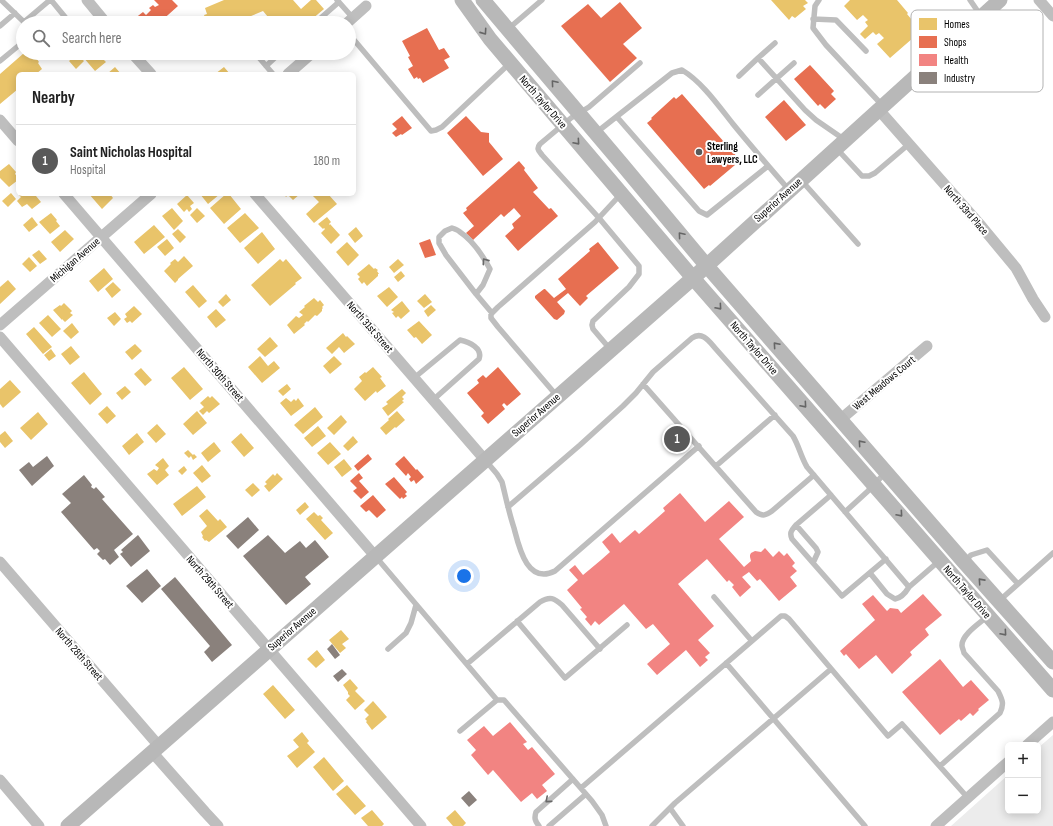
<!DOCTYPE html>
<meta charset="utf-8">
<style>
body{margin:0;font-family:"Sofia Sans Condensed",sans-serif;background:#f6f6f6;color:#222}
.controls{position:absolute;right:12px;bottom:12px;display:grid;overflow:hidden;border-radius:6px;box-shadow:0 2px 10px #0003}
.controls button{width:36px;height:36px;display:grid;place-items:center;padding:0;border:0;border-bottom:1px solid #e0e0e0;background:#fff;color:#222;font:20px sans-serif}
.you{position:absolute;left:464px;top:576px;width:14px;height:14px;margin:-10px;border:3px solid #fff;border-radius:50%;background:#1a73e8;box-shadow:0 0 0 6px #1a73e833}
.badge{display:grid;place-items:center;width:26px;height:26px;border-radius:50%;background:#595959;color:#fff;font-size:13px;font-weight:700}
.pin{position:absolute;translate:-50% -50%;border:2px solid #fff;box-shadow:0 1px 4px #0006}
.list{margin:0;padding:0;list-style:none}
h2{display:flex;justify-content:space-between;align-items:center;height:52px;margin:0;padding:0 16px;font-size:17px}
h2 small{font-size:13px;font-weight:400;color:#767676}
.list li{display:grid;grid-template-columns:26px 1fr auto;gap:12px;align-items:center;box-sizing:border-box;height:72px;padding:0 16px;border-top:1px solid #e0e0e0}
.list b{display:block;font-size:15px;white-space:nowrap}
.list p{margin:0;font-size:13px;white-space:nowrap;color:#767676}
.list em{font-size:13px;font-style:normal;color:#767676}
.icon{flex:none;width:22px;height:22px;fill:none;stroke:currentColor;stroke-width:2;stroke-linecap:round;stroke-linejoin:round}
.map{position:relative;flex:none;width:1053px;height:826px;overflow:hidden}
.search{position:absolute;background:#fff;box-shadow:0 2px 10px #0003;left:16px;top:16px;width:340px;height:44px;display:flex;align-items:center;gap:10px;box-sizing:border-box;padding:0 14px;border-radius:22px;color:#767676;font-size:15px}
.panel{position:absolute;background:#fff;box-shadow:0 2px 10px #0003;left:16px;top:72px;width:340px;height:124px;border-radius:6px}
.map>svg:first-child{display:block}
.green{fill:#ececec}
.homes{fill:#e9c46a}
.shops{fill:#e76f51}
.health{fill:#f28482}
.industry{fill:#8a817c}
.lines{fill:none;stroke-linecap:round;stroke-linejoin:round}
.lane{stroke:#bebebe;stroke-width:5.5}
.street{stroke:#bebebe;stroke-width:11}
.secondary{stroke:#b8b8b8;stroke-width:15}
.oneway{stroke:#656565}
.oneway2{stroke:#686868}
.poi-dot{fill:#595959;stroke:#fff;stroke-width:1.5}
.labels{text-anchor:middle;dominant-baseline:central;stroke-width:4;stroke-linejoin:round;paint-order:stroke}
.street-label{font-size:11px;fill:#000;stroke:#fff}
.poi-label{font-size:11px;font-weight:bold;fill:#000;stroke:#fff;text-anchor:start}
.key{fill:#fff;stroke:#b2b2b2;stroke-width:1}
.key-label{font-size:11px;fill:#000}
</style>
<div class="map">
<svg width="1053" height="826" viewBox="0 0 1053 826">
<rect width="100%" height="100%" fill="#fff"/>
<!-- green -->
<path class="green" d="M1053,735V826H951L1008,775V811H1038V748Z"/>
<!-- homes -->
<path class="homes" d="M224,0H293L301,9L311,0H316L324,9L311,20L312,22L311,23H273L263,11L234,23H211V22L207,23L204,15L207,14L205,8Z
M771,0H805L808,3L803,6L806,9L795,18L792,16L789,20Z
M850,0H897L908,13L907,14L921,31L890,58L877,44L884,38L879,33L876,35L873,32L865,39L860,34L868,26L865,22L868,20L863,15L857,20L844,6Z
M24,53H30L33,57L34,55L39,62L38,63L42,69L36,74H18V89L0,104V74Z
M87,53H101L103,55L101,57L106,62L95,71L83,57Z
M77,54L84,61L76,69L69,61Z
M115,67L121,74H107Z
M224,67L230,74H215Z
M9,164L16,172L15,174L18,177V180L9,187L0,178V171Z
M11,193L16,199L8,207L2,201Z
M18,194H38L36,196L41,202L32,209L27,204L22,207L17,201L21,197Z
M89,194H110L113,198L102,209Z
M200,194H220L208,204Z
M226,194H229L241,209L224,224L210,208Z
M284,194H300L293,200L288,195L286,197Z
M313,194H328L337,204L314,223L306,214L319,202L312,195Z
M187,195L194,203L190,206L192,209L189,212L187,209L184,212L177,204Z
M172,208L183,221L174,230L162,216Z
M197,208L205,216L197,223L190,215Z
M51,213L57,220L56,221L60,226L50,234L39,222Z
M245,213L259,228L240,243L227,228Z
M32,217L38,225L29,232L23,225Z
M327,217L331,222L329,224V225L330,224L340,235L331,244L321,233L325,229L324,228L323,229L318,224Z
M154,225L165,237L144,254L134,242Z
M356,227L363,236L355,243L348,234Z
M178,229L186,237L180,243L172,234Z
M65,230L74,239L60,252L51,242Z
M262,232L275,249L258,264L244,248Z
M167,239L174,248L165,256L157,247Z
M347,242L359,255L348,266L336,252Z
M39,250L47,259L40,264L32,255Z
M184,256L193,266L178,279V280L175,283L164,271L171,264L170,263L175,259L178,262Z
M29,257L37,266L30,272L22,264Z
M280,259L283,262L286,259L302,278L295,283L296,284L270,306L251,285Z
M398,259L404,265L394,273L389,267Z
M369,264L374,269L375,268L378,270L377,271L379,274H378V276L367,286L364,282L362,284L358,279L360,277L357,274Z
M104,268L113,279L98,292L89,281Z
M401,271L405,276L398,282L394,277Z
M8,280L16,289L0,304V287Z
M113,282L121,290L112,298L105,289Z
M193,285L207,301L199,308L185,292Z
M389,287L398,297L387,307L377,296Z
M226,294L231,300L223,307L218,302Z
M425,294L432,302L424,308L417,301Z
M314,298L318,302L320,300L324,305L322,307L323,308L322,309V311L317,316L315,315L308,322L307,321L304,324L305,325L294,334L287,325L296,316L299,318L303,315L299,312L305,307L304,306Z
M402,301L410,311L401,319L398,316L396,318L392,313L394,312L391,310Z
M64,303L72,311L70,313L73,315L65,322L62,319V320L53,310L60,305L61,306Z
M431,305L436,310L428,317L424,311Z
M134,306L142,314L132,323L130,321L127,323L124,319L127,317L125,314Z
M216,309L226,320L216,328L207,317Z
M115,312L121,319L114,326L107,318Z
M48,315L61,329L52,337L39,323Z
M419,321L432,335L422,344L416,337L414,338L407,330Z
M72,323L79,332L71,339L63,331Z
M34,327L52,347L43,354L26,334Z
M343,333L346,337L347,336L355,344L344,353L339,347L332,354L326,348Z
M270,337L278,346L265,357L257,349Z
M135,344L142,351L132,360L125,352Z
M71,346L80,357L70,365L61,354Z
M51,349L56,356L49,361L44,355Z
M260,356L268,366L274,361L280,368L262,383L248,367Z
M334,356L342,364L330,374L323,366Z
M184,367L203,389L190,400L171,378Z
M373,367L382,377L380,378L386,386L377,393L376,391L365,401L354,389L362,381L359,377L365,372L366,373Z
M141,368L152,380L145,386L134,374Z
M84,372L102,394L90,405L71,383Z
M10,380L21,392L3,408L0,404V389Z
M287,384L291,389L283,396L278,391Z
M125,386L131,392L122,400L116,393Z
M402,389L406,393L402,397L404,399L402,401L404,402L388,416L382,408L388,404L386,402Z
M208,396L210,398L212,396L220,404L209,413L207,411L203,415L199,411L204,407L200,403Z
M286,398L291,402L294,399L296,401L298,398L304,406L291,416L280,403Z
M107,406L116,416L107,424L98,414Z
M315,407L323,417L303,434L294,425Z
M197,411L207,423L193,435L183,424Z
M397,411L405,420L396,428L395,427L386,435L380,428L389,420L388,419Z
M38,412L48,424L31,440L20,428Z
M341,415L347,422L334,435L327,428Z
M157,424L166,434L156,443L147,433Z
M318,426L326,436L312,447L304,438Z
M5,431L13,441L5,448L0,442V435Z
M137,433L144,442L129,455L122,446Z
M241,433L254,448L244,457L231,442Z
M353,436L358,442L348,451L343,446Z
M214,442L221,451L208,462L201,453Z
M330,442L341,454L328,465L317,453Z
M188,450L193,455L194,454L197,457L193,460L191,456L189,458L184,453Z
M163,458L169,466L165,470L169,475L157,485L147,474L154,469L157,471L159,468L155,465Z
M344,459L352,469L342,477L334,467Z
M202,465L211,476L202,483L193,473Z
M184,466L187,470L182,475L178,471Z
M277,473L283,479L269,492L264,486L267,484L265,482L273,474L275,476Z
M253,483L260,490L252,497L245,490Z
M197,486L206,497L182,516L173,504Z
M305,502L309,507L300,515L296,510Z
M207,509L218,521L220,519L227,527L209,542L206,540L205,541L202,537L203,536L201,532L207,526L199,516Z
M314,512L318,516L320,515L323,518L321,520L333,533L325,540L306,519Z
M341,630L349,639L342,644L346,648L340,653L329,640Z
M317,650L325,660L316,668L307,659Z
M350,679L358,688L355,691L365,701L355,710L346,700L350,696L348,694V692L343,685Z
M273,685L295,710L285,719L263,694Z
M373,701L387,717L372,730L366,722L367,721L365,719L369,715L364,710Z
M302,732L309,741L307,743L315,752L297,768L287,756L299,747L293,740Z
M324,757L344,781L333,791L313,767Z
M347,785L366,806L355,815L336,794Z
M372,810L384,824L382,826H368L361,818Z
M455,810L466,823L463,826H453L446,818Z"/>
<!-- shops -->
<path class="shops" d="M154,0H172L178,6L159,23H138L134,19L143,12L146,15L151,10L149,8L153,5L155,7L159,5Z
M620,2L642,28L623,44L637,58L610,82L561,26L588,4L601,18Z
M427,28L439,50L444,48L450,57L444,60L449,68L423,83L420,78L418,79L417,77L414,79L408,69L413,66L408,57L410,56L402,41Z
M810,65L834,91L831,94L836,99L825,109L820,104L818,106L794,79Z
M682,94L739,159L733,163L735,165L710,186L709,185L704,189L647,123L652,119L651,118L674,97L676,99Z
M784,100L806,125L786,141L765,117Z
M402,116L412,128L402,135L401,134L396,137L392,133L397,129L392,124Z
M466,116L481,132L489,133V142L503,159L483,176L447,133Z
M519,161L525,168L524,170L538,188L533,192L549,209L551,208L558,216L518,251L505,236L514,228L512,224L521,216L514,208L504,217L501,214L473,240L466,233L474,226L463,213L467,210L466,208Z
M430,239L436,255L425,258L419,243Z
M598,242L619,268L586,296L588,298L580,306L568,293L557,302L565,311L564,314L557,320L554,319L535,298V296L544,289H545L554,298L566,289L558,279L590,251L589,249Z
M498,367L521,394L507,406L504,403L502,405L505,409L488,424L481,416L484,413L467,393L479,383L477,380L483,375L486,378Z
M368,454L372,459L358,471L354,466Z
M404,456L416,470L417,469L424,477L416,484L414,480L411,482L409,479L411,477L408,473L406,476L395,464Z
M359,473L363,478L359,481L369,492L361,499L353,491L357,488L350,481Z
M394,477L407,492L405,494L407,496L403,499L402,497L400,499L385,484Z
M373,495L386,510L377,518L369,510L366,512L360,506Z"/>
<!-- health -->
<path class="health" d="M680,493L705,522L729,501L744,517L719,539L744,567L751,561L750,557V555L751,553L755,551L761,552L765,548L773,557L779,551L784,556L787,553L795,563L792,566L797,571L790,577L797,586L779,601L760,579L757,581L749,572L742,577L751,587L740,597L732,587L734,585L729,580L727,582L707,559L678,584L714,626L698,640L710,653L705,657L708,660L700,667L686,650L657,675L647,664L670,644L653,624L646,629L624,604L599,625L595,621L591,626L585,619L587,617L580,609L582,608L567,590L578,580L569,570L575,565L583,575L601,560L610,552L602,542L612,533L620,543L635,530L639,534L665,511L663,508Z
M923,594L942,615L925,629L929,635L910,652L912,655L892,674L876,655L859,669L846,654L844,656L840,651L875,620L862,604L873,595L887,611L890,608L898,609L901,613Z
M940,659L963,687L971,680L989,700L978,709L979,710L973,716L970,713L961,721L959,719L940,735L902,692Z
M510,722L527,742L523,744L528,750L532,747L555,774L542,785L547,791L537,799L532,793L521,802L493,770L488,775L471,755L476,750L467,740L484,726L493,736Z"/>
<!-- industry -->
<path class="industry" d="M47,456L54,466L32,486L19,470L29,462L33,467Z
M84,475L92,485L91,487L94,489L96,487L105,497L102,499L133,534L114,550L119,557L110,565L105,559L103,560L97,554L100,551L97,548L94,550L61,512L71,503L62,494Z
M248,517L259,530L238,549L226,536Z
M138,535L150,551L131,567L120,554L123,552L121,550Z
M268,535L285,553L300,541L306,548L315,540L329,557L305,577L311,584L286,605L243,556Z
M147,569L161,586L142,603L126,586Z
M175,577L232,645L212,662L204,652L210,646L161,589Z
M332,644L340,655L335,659L327,649Z
M342,669L347,674L338,682L333,676Z
M469,791L477,800L469,807L461,798Z"/>
<g class="lines">
<!-- lane -->
<path class="lane" d="M1,0L25,23
M51,0L70,23
M337,0L353,18
M819,0L815,6L813,28L826,45L883,106
M970,0L981,16
M813,19L836,20L866,51
M24,22L50,0
M315,23L339,2
M0,26L15,13
M508,29L542,0
M349,34L431,131L436,130L442,127L510,63
M255,53L273,74
M758,58L775,43
M0,61L23,42
M266,66L280,53
M739,76L758,58L805,110L816,120L845,140
M758,95L794,63
M617,117L699,211L707,215L768,166
M597,132L672,73L682,70C702,82 718,105 733,124C751,146 770,168 789,190
M837,149L862,176H869L875,173L909,144
M801,180L858,244
M476,294L483,285L490,269C483,256 472,240 460,232C458,230 455,229 452,228L445,231L439,237V243L446,255L476,294L492,313
M610,349L593,329L592,325L593,321L629,287L639,274V266L599,218L542,155C539,151 536,149 540,144L571,118L589,107L640,63
M414,378L460,340C469,342 483,348 479,359L433,400
M643,384L756,512C763,517 766,515 772,511L814,475
M557,396L498,327L491,318V314L498,307L595,222L621,194
M486,461L497,474L502,482C506,498 509,513 514,528C519,547 527,585 555,571L699,446
M716,466L775,415
M831,495L796,525L816,548L818,552L813,563L842,596L886,559
M508,507L580,445L623,406L636,393L653,372L692,338C702,331 709,341 715,348L793,436C799,446 801,457 807,467L909,587
M845,512L868,491L885,473
M796,525C792,530 789,532 792,539L813,563
M376,557L497,700
M964,562L971,555L987,550L1018,584
M870,573L887,594L895,599C901,598 906,592 909,587L939,561
M714,597L751,640
M1000,600L1053,553
M517,621L565,678L627,625
M388,649L406,633L411,623L416,605
M726,663L865,826
M467,664L540,602C550,596 554,598 562,605L600,649
M460,731L497,700H504L592,801L602,815L606,826
M940,766L1000,713C1004,704 1003,701 998,691L964,653C964,652 962,647 962,646C961,635 980,623 988,616
M581,788L781,616H785L789,619L888,736L902,724L968,798
M670,808L683,826
M539,826C535,821 534,818 536,812L573,779
M549,826L586,794
M652,826L675,803L831,669"/>
<!-- street -->
<path class="street" d="M87,0L106,23
M1039,0L1053,16
M347,23L366,6
M132,53L151,74
M288,74L312,53
M879,110L982,227L1016,268L1033,299L1045,317
M0,120L18,141
M64,194L375,556
M255,194L485,460
M0,325L151,194
M0,337L421,826
M841,419L927,346
M0,562L159,746
M1027,745L1053,722
M152,752L205,812L218,826
M0,780L39,826
M936,826L1008,762"/>
<!-- secondary -->
<path class="secondary" d="M462,0L490,39L693,278L1053,690
M483,0L621,163L706,265L964,562L1053,662
M68,826L693,278L1000,0"/>
</g>
<!-- one-way arrows -->
<defs><path id="oneway-chevron" d="M-2-3.5L2.5 0L-2 3.5" fill="none" stroke-width="1.6" stroke-linecap="round" stroke-linejoin="round"/></defs>
<g class="oneway">
<use href="#oneway-chevron" transform="translate(484 32) rotate(55)"/>
<use href="#oneway-chevron" transform="translate(554 83) rotate(-130)"/>
<use href="#oneway-chevron" transform="translate(577 142) rotate(49)"/>
<use href="#oneway-chevron" transform="translate(681 235) rotate(-130)"/>
<use href="#oneway-chevron" transform="translate(719 307) rotate(49)"/>
<use href="#oneway-chevron" transform="translate(776 345) rotate(-131)"/>
<use href="#oneway-chevron" transform="translate(804 405) rotate(49)"/>
<use href="#oneway-chevron" transform="translate(861 443) rotate(-131)"/>
<use href="#oneway-chevron" transform="translate(900 514) rotate(49)"/>
<use href="#oneway-chevron" transform="translate(981 581) rotate(-132)"/>
<use href="#oneway-chevron" transform="translate(1004 633) rotate(49)"/>
</g>
<g class="oneway2">
<use href="#oneway-chevron" transform="translate(485 261) rotate(-125)"/>
<use href="#oneway-chevron" transform="translate(548 800) rotate(139)"/>
</g>
<!-- markers -->
<circle class="poi-dot" cx="699" cy="152" r="4"/>
<g class="labels">
<!-- street labels -->
<g class="street-label">
<text transform="translate(543 102) rotate(49)">North Taylor Drive</text>
<text transform="translate(778 200) rotate(-42)">Superior Avenue</text>
<text transform="translate(966 210) rotate(49)">North 33rd Place</text>
<text transform="translate(75 260) rotate(-41)">Michigan Avenue</text>
<text transform="translate(370 327) rotate(49)">North 31st Street</text>
<text transform="translate(754 348) rotate(49)">North Taylor Drive</text>
<text transform="translate(220 375) rotate(49)">North 30th Street</text>
<text transform="translate(884 383) rotate(-40)">West Meadows Court</text>
<text transform="translate(536 415) rotate(-41)">Superior Avenue</text>
<text transform="translate(210 582) rotate(49)">North 29th Street</text>
<text transform="translate(967 592) rotate(49)">North Taylor Drive</text>
<text transform="translate(292 629) rotate(-41)">Superior Avenue</text>
<text transform="translate(79 654) rotate(49)">North 28th Street</text>
</g>
<!-- poi labels -->
<g class="poi-label">
<text x="707" y="146">Sterling<tspan x="707" dy="13">Lawyers, LLC</tspan></text>
</g>
</g>
<!-- legend -->
<rect x="911" y="10" width="132" height="82" rx="6" class="key"/>
<rect x="919" y="18" width="18" height="12" fill="#e9c46a"/>
<rect x="919" y="36" width="18" height="12" fill="#e76f51"/>
<rect x="919" y="54" width="18" height="12" fill="#f28482"/>
<rect x="919" y="72" width="18" height="12" fill="#8a817c"/>
<g class="key-label">
<text x="944" y="28">Homes</text>
<text x="944" y="46">Shops</text>
<text x="944" y="64">Health</text>
<text x="944" y="82">Industry</text>
</g>
</svg>
<div class="controls">
<button>+</button>
<button>−</button>
</div>
<div class="you"></div>
<div class="pin badge" style="left:677px;top:439px">1</div>
<div class="search"><svg class="icon" aria-label="search" viewBox="0 0 24 24"><circle cx="10" cy="10" r="6"/><path d="M15 15l6 6"/></svg>Search here</div>
<section class="panel">
<h2>Nearby<small></small></h2>
<ul class="list">
<li><span class="badge">1</span><div><b>Saint Nicholas Hospital</b><p>Hospital</p></div><em>180 m</em></li>
</ul>
</section>
</div>
